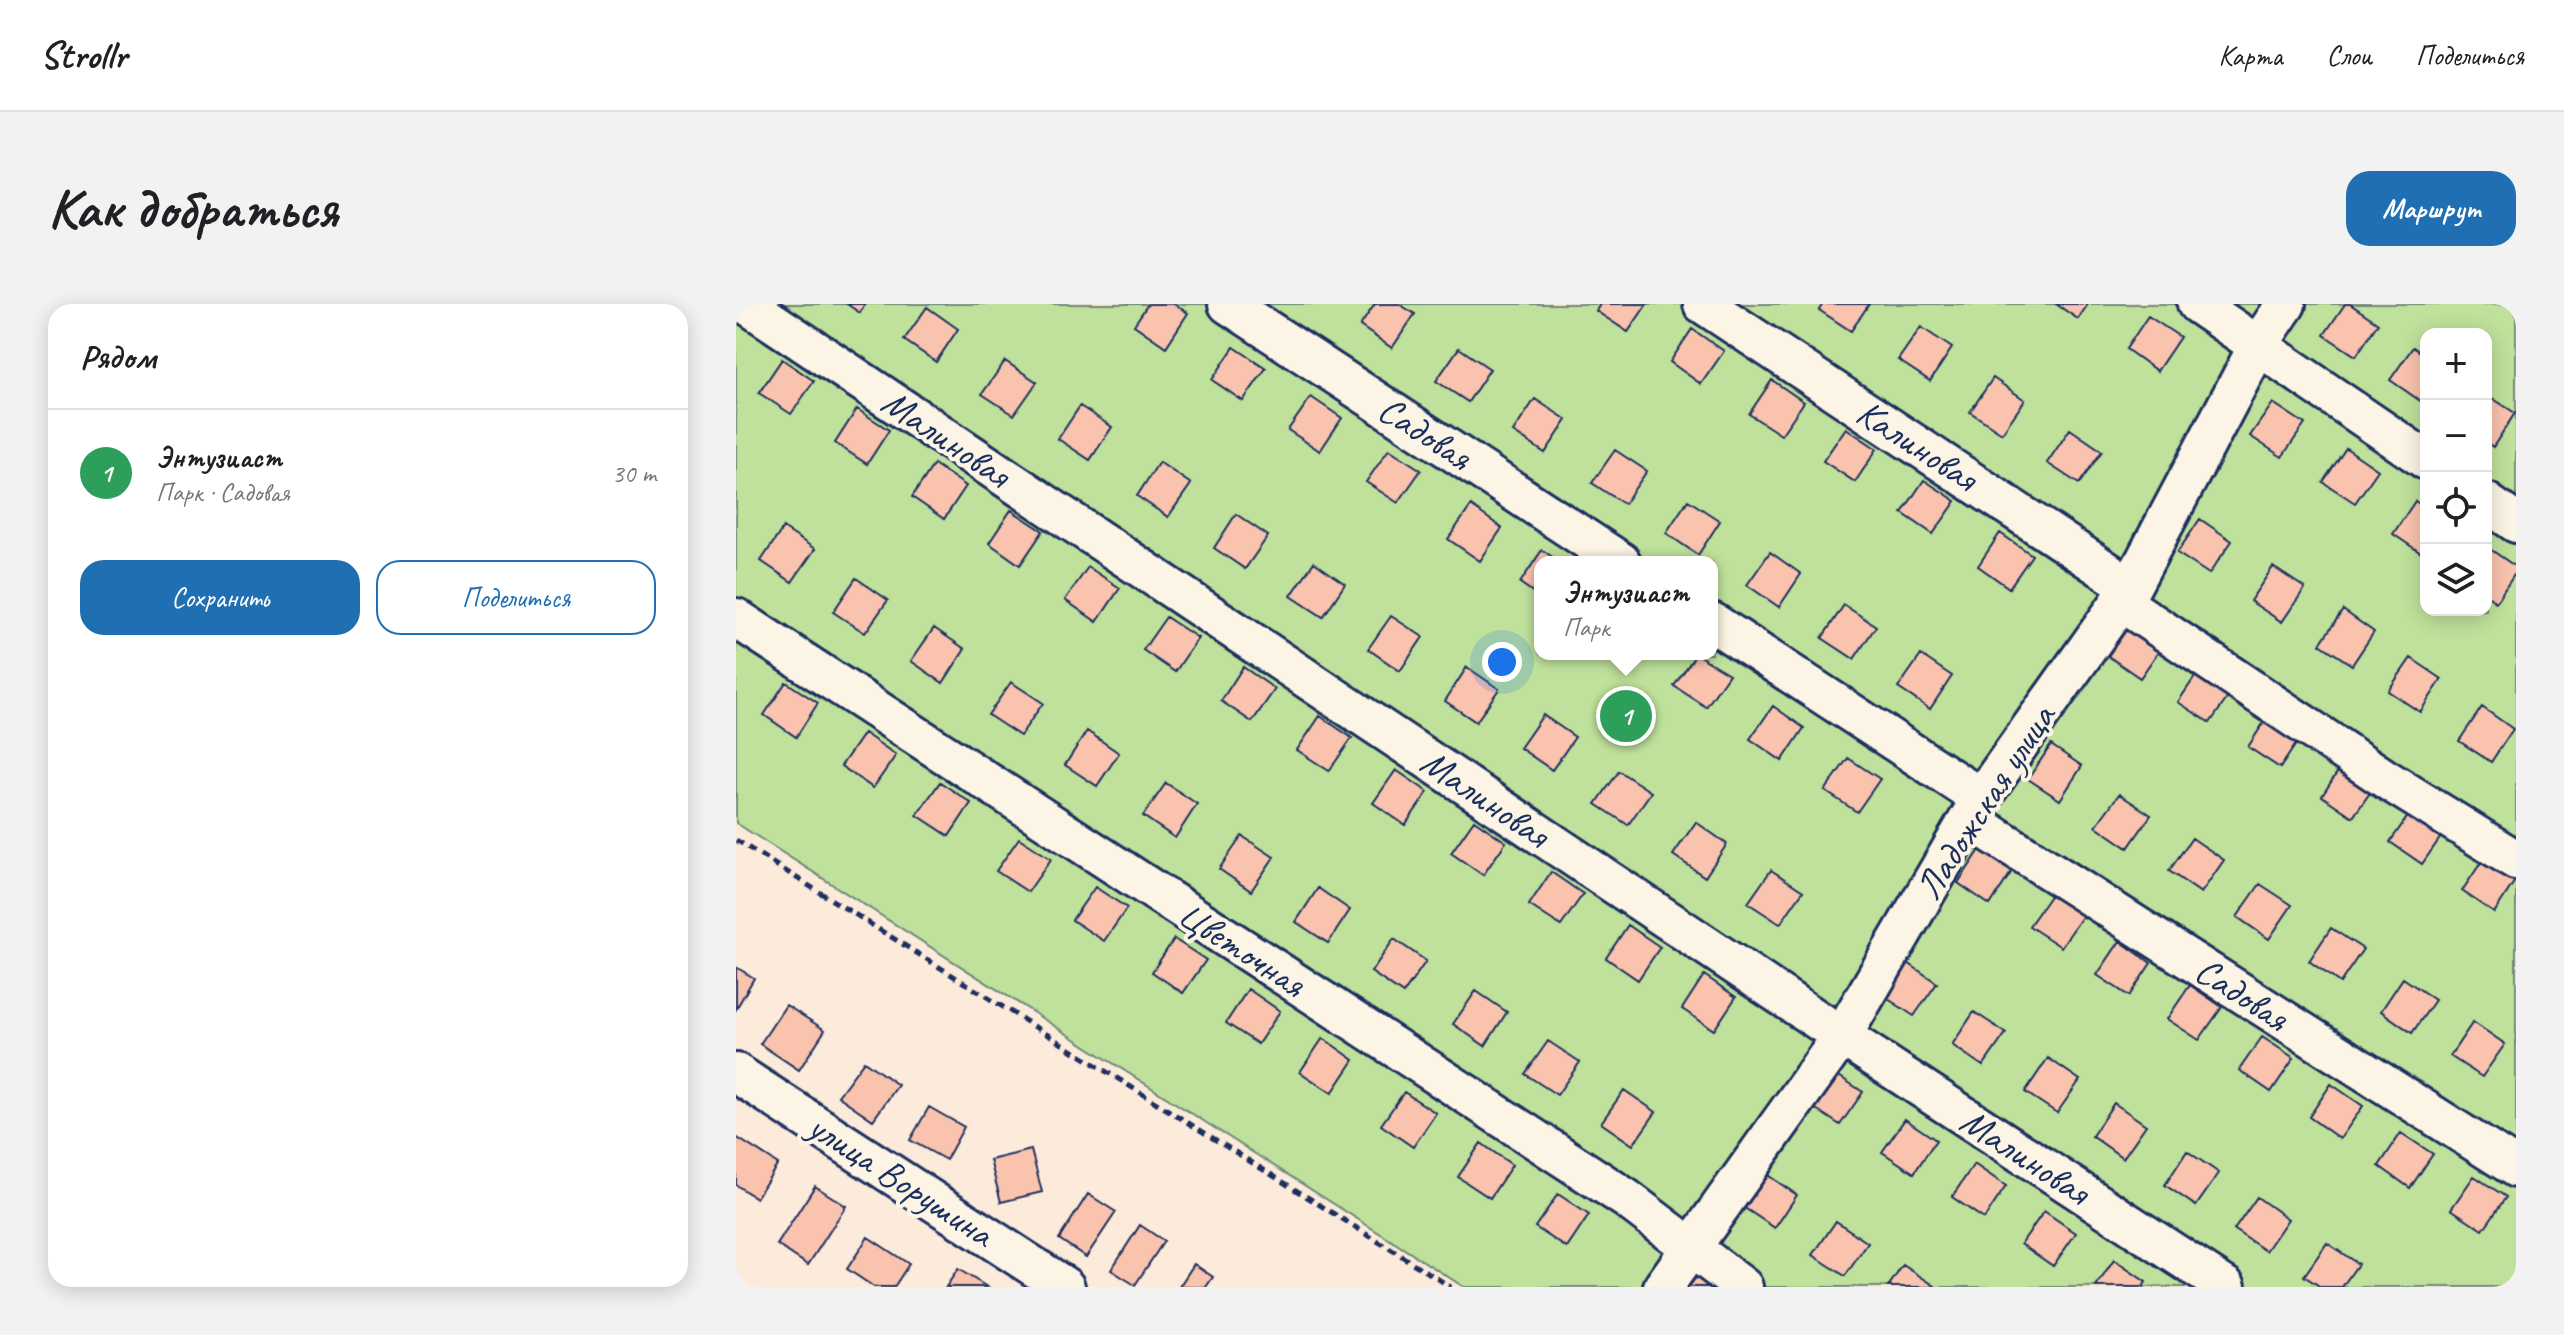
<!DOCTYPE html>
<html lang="ru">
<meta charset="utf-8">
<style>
body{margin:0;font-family:Caveat,sans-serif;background:#f2f2f2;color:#202124}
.controls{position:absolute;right:24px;top:24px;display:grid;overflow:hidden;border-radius:16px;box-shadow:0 4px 20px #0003}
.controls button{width:72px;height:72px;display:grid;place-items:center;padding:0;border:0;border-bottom:2px solid #e0e0e0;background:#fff;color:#202124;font:40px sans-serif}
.you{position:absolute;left:766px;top:358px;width:28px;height:28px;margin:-20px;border:6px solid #fff;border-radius:50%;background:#1a73e8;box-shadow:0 0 0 12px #1a73e833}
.badge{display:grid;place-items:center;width:52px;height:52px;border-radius:50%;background:#1f6fb2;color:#fff;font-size:26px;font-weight:700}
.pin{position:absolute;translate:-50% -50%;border:4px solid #fff;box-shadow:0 2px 8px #0006}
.popup{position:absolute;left:798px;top:252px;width:184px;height:104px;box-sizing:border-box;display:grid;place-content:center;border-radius:16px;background:#fff;filter:drop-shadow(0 2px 6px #0005);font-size:26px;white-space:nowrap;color:#757577}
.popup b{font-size:30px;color:#202124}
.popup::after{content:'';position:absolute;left:50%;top:100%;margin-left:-16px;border:16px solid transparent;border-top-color:#fff}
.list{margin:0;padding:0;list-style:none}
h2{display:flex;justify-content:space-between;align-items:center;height:104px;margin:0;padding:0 32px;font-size:34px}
h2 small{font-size:26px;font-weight:400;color:#757577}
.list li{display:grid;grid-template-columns:52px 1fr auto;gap:24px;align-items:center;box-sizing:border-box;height:128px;padding:0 32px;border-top:2px solid #e0e0e0}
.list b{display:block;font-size:30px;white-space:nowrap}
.list p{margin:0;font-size:26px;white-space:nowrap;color:#757577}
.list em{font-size:26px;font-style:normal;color:#757577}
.actions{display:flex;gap:16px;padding:24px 32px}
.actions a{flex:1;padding:18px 0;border:2px solid #1f6fb2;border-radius:24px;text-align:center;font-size:28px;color:#1f6fb2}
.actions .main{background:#1f6fb2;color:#fff}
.icon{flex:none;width:44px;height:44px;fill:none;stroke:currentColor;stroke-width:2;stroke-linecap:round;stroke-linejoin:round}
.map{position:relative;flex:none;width:1780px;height:983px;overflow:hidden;border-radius:24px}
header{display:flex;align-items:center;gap:48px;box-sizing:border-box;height:112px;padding:0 40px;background:#fff;border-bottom:2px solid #e0e0e0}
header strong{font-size:38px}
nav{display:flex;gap:44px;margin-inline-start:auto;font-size:28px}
.intro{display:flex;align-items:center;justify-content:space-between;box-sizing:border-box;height:192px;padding:0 48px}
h1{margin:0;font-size:56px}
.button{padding:20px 36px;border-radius:24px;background:#1f6fb2;color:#fff;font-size:28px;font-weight:700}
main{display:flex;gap:48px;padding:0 48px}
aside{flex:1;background:#fff;border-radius:24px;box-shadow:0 4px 20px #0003}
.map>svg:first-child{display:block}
.green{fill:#bfe19b;stroke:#6d887c;stroke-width:2;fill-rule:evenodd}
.building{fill:#fac3ae;stroke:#1b2f5e;stroke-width:2}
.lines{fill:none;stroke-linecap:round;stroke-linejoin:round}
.minor-casing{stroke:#1b2f5e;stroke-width:44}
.path{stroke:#1b2f5e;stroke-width:5;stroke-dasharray:8 6;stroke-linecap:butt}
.minor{stroke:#fcf5e5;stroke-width:38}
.labels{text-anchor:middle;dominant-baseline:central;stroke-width:8;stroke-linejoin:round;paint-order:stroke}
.street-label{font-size:38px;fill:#1b2f5e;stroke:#fcf5e5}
</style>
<header>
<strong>Strollr</strong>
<nav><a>Карта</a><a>Слои</a><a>Поделиться</a></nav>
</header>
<div class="intro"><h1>Как добраться</h1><a class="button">Маршрут</a></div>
<main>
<aside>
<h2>Рядом<small></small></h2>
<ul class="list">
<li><span class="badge" style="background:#2e9e5b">1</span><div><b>Энтузиаст</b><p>Парк · Садовая</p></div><em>30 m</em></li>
</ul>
<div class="actions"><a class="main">Сохранить</a><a>Поделиться</a></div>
</aside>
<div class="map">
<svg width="1780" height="983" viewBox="0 0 1780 983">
<rect width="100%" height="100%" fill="#fcebda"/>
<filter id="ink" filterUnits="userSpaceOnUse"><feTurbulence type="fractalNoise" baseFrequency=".0125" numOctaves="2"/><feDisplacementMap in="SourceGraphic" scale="16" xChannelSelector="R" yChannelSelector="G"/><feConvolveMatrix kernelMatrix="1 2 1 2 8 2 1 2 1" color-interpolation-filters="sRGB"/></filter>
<g filter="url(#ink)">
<!-- green -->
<path class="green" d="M0,0H1780V983H728L0,519ZM1690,30H1750V306H1690ZM804,258H976V350H804Z"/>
<!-- building -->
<path class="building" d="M111,0H129L124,9Z
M412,0H438L452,9L430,43L398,21Z
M639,0H663L679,10L656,44L624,22Z
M864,0H911L892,28L860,7Z
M1087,0H1133L1115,27L1083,6Z
M1320,0H1352L1342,15Z
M1609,0H1614L1642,19L1620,52L1588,31Z
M191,3L222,25L200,58L168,36Z
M1412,12L1444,33L1421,67L1390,45Z
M1185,23L1216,44L1194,77L1162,56Z
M956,25L988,47L965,80L934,58Z
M498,43L530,64L507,97L476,76Z
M1677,43L1690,52V92L1686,98L1654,76Z
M723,44L754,65L732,98L700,77Z
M46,55L78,77L55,110L23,89Z
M269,57L301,78L278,111L246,90Z
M1257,74L1289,96L1266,129L1234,108Z
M1036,76L1068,98L1045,131L1013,110Z
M1750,90L1779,109L1757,143L1750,138Z
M575,93L606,114L584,147L552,126Z
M799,95L831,116L809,149L777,128Z
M1537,99L1569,120L1546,153L1514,132Z
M344,102L376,123L354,156L322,135Z
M121,105L153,126L131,160L99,139Z
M1110,124L1141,145L1119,178L1087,157Z
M1334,125L1366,147L1343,180L1311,159Z
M1610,144L1642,166L1619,199L1587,178Z
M653,145L685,166L662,199L630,178Z
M879,146L911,167L888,200L856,179Z
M423,158L455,180L432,213L401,192Z
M198,160L230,182L208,215L176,193Z
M1188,176L1220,197L1197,230L1166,209Z
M952,196L984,217L962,251L930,229Z
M1679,197L1690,204L1688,251L1657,230Z
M735,202L766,224L744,257L712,235Z
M275,206L307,227L284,261L253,239Z
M500,210L532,232L509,265L478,244Z
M1464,215L1496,237L1473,270L1441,249Z
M47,224L79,245L56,278L25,257Z
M1264,229L1296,251L1273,284L1242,262Z
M1751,243L1780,263V268L1760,298L1750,291Z
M806,246L824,258H804V293L784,279Z
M1034,248L1065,270L1043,303L1011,281Z
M578,258L609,280L587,313L555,292Z
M352,263L384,284L361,318L329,296Z
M1537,263L1569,284L1546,318L1514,297Z
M120,274L152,296L129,329L97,308Z
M1108,301L1140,322L1118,355L1086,334Z
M1607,306L1638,328L1616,361L1584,340Z
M655,312L687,333L664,367L632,345Z
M430,313L462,334L439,368L407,346Z
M1395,319L1427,341L1404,374L1372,352Z
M198,324L229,345L207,379L175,357Z
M960,350L993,370L970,403L938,382Z
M1185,351L1216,372L1194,405L1162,384Z
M1675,354L1706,375L1684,408L1652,387Z
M507,363L539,385L516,418L485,397Z
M731,363L763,385L740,418L709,397Z
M1465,364L1497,386L1474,419L1442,398Z
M50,378L82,399L60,433L28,411Z
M275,378L307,399L284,432L252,411Z
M1037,402L1068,424L1046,457L1014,435Z
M1746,403L1777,425L1755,458L1723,437Z
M1534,409L1566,431L1544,464L1512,443Z
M807,411L839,433L816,466L784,444Z
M584,412L616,434L593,467L561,446Z
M351,427L383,449L361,482L329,461Z
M128,429L160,451L137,484L105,462Z
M1315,441L1346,462L1324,496L1292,475Z
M1112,454L1144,475L1121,508L1089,487Z
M1608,458L1640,480L1617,513L1586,492Z
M660,466L692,488L669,521L637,499Z
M883,467L915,488L892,521L860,500Z
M204,478L235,499L213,532L181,511Z
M430,479L461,500L439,534L407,512Z
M1383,490L1415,511L1392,544L1360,522Z
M1677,505L1709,527L1686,560L1654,538Z
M738,516L770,538L747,571L715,549Z
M960,518L991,540L969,573L937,551Z
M506,532L538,553L515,587L483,565Z
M283,534L315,555L292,588L260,567Z
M1456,534L1488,556L1465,589L1433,567Z
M1244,546L1276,567L1254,601L1222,579Z
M1748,554L1780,575L1758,609L1726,587Z
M1035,566L1067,587L1044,620L1012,599Z
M815,568L847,590L825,622L793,601Z
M1524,580L1556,601L1533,635L1501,613Z
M359,583L391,604L368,637L336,616Z
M582,584L614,606L592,639L560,618Z
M1316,589L1348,610L1325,643L1293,622Z
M892,621L924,643L902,676L870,654Z
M1595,624L1627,645L1604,679L1573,657Z
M438,635L470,656L447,689L416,668Z
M658,635L690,657L667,690L635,668Z
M1384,637L1415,659L1393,692L1361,671Z
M1169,657L1201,679L1178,712L1146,691Z
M0,663L18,674L0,705Z
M968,671L1000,693L978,726L946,705Z
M1667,674L1699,696L1676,729L1645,707Z
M1454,681L1486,703L1463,736L1431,715Z
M512,685L544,707L522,740L490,719Z
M740,687L771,708L749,742L717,720Z
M50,701L89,726L63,766L24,740Z
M1238,708L1270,729L1247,762L1216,741Z
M1737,718L1769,740L1746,773L1714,752Z
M1526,733L1558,754L1535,788L1503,766Z
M587,734L618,756L596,789L564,768Z
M812,737L844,758L821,791L789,770Z
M1312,754L1344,776L1321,809L1289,788Z
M128,757L162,781L137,816L102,792Z
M1095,767L1127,788L1104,821L1072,800Z
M1595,780L1627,802L1604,835L1573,813Z
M888,786L920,808L897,841L865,819Z
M668,788L700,809L677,843L645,821Z
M1378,799L1410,821L1387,854L1356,832Z
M193,803L228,823L210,856L174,836Z
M1169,815L1200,836L1178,869L1146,848Z
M1665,829L1697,850L1674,884L1643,862Z
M0,833L42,860L20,894L0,881Z
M745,839L776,861L754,894L722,873Z
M295,846L306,888L265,898L254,856Z
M1451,847L1483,869L1460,902L1429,881Z
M1238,860L1270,882L1248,915L1216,893Z
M1030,870L1061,891L1039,924L1007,903Z
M1738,872L1770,893L1747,926L1715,905Z
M79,882L110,902L72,961L41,941Z
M352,890L380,908L350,953L323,935Z
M822,890L853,911L831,944L799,923Z
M1521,893L1552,915L1530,947L1498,926Z
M1308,907L1340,929L1317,962L1285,940Z
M1100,917L1132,939L1109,972L1077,951Z
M404,921L428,937L399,981L375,966Z
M132,933L173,960L158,983H138L111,965Z
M1591,939L1622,960L1606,983H1585L1568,972Z
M1378,956L1410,978L1407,983H1360Z
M458,960L477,973L470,983H443Z
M1167,961L1199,982V983H1152Z
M222,965L251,983H210Z
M960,973L975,983H953Z"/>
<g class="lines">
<defs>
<path id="minor" d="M10,0L1080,715L1490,983
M492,0L885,258
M967,0L1395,283
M1461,0L1690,156
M1750,198L1780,219
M1385,298L1651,476L1780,556
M0,314L891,895L1007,983
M976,318L1245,494
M1233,515L1780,864
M0,769L329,983
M927,983L1106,732L1245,494L1395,283L1523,40L1550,0"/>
</defs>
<!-- minor casing -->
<use href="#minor" class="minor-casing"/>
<!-- path -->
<path class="path" d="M0,536L715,983"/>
<!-- minor -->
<use href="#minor" class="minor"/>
</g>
</g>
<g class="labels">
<!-- street labels -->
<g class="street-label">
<text transform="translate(689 129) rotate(33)">Садовая</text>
<text transform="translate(210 134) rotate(34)">Малиновая</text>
<text transform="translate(1181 141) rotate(33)">Калиновая</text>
<text transform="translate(749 494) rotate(34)">Малиновая</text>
<text transform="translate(1249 498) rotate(-57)">Ладожская улица</text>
<text transform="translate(506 645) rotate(33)">Цветочная</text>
<text transform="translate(1506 690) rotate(33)">Садовая</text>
<text transform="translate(1289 852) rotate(33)">Малиновая</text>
<text transform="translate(165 876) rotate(33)">улица Ворушина</text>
</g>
</g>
</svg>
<div class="controls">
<button>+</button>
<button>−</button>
<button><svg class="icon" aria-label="locate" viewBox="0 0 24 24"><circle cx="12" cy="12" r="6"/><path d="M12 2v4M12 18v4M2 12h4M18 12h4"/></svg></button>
<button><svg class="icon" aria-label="layers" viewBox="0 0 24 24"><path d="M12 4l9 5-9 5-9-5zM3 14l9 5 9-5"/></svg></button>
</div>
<div class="you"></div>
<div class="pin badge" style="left:890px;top:412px;background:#2e9e5b">1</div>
<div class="popup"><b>Энтузиаст</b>Парк</div>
</div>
</main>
